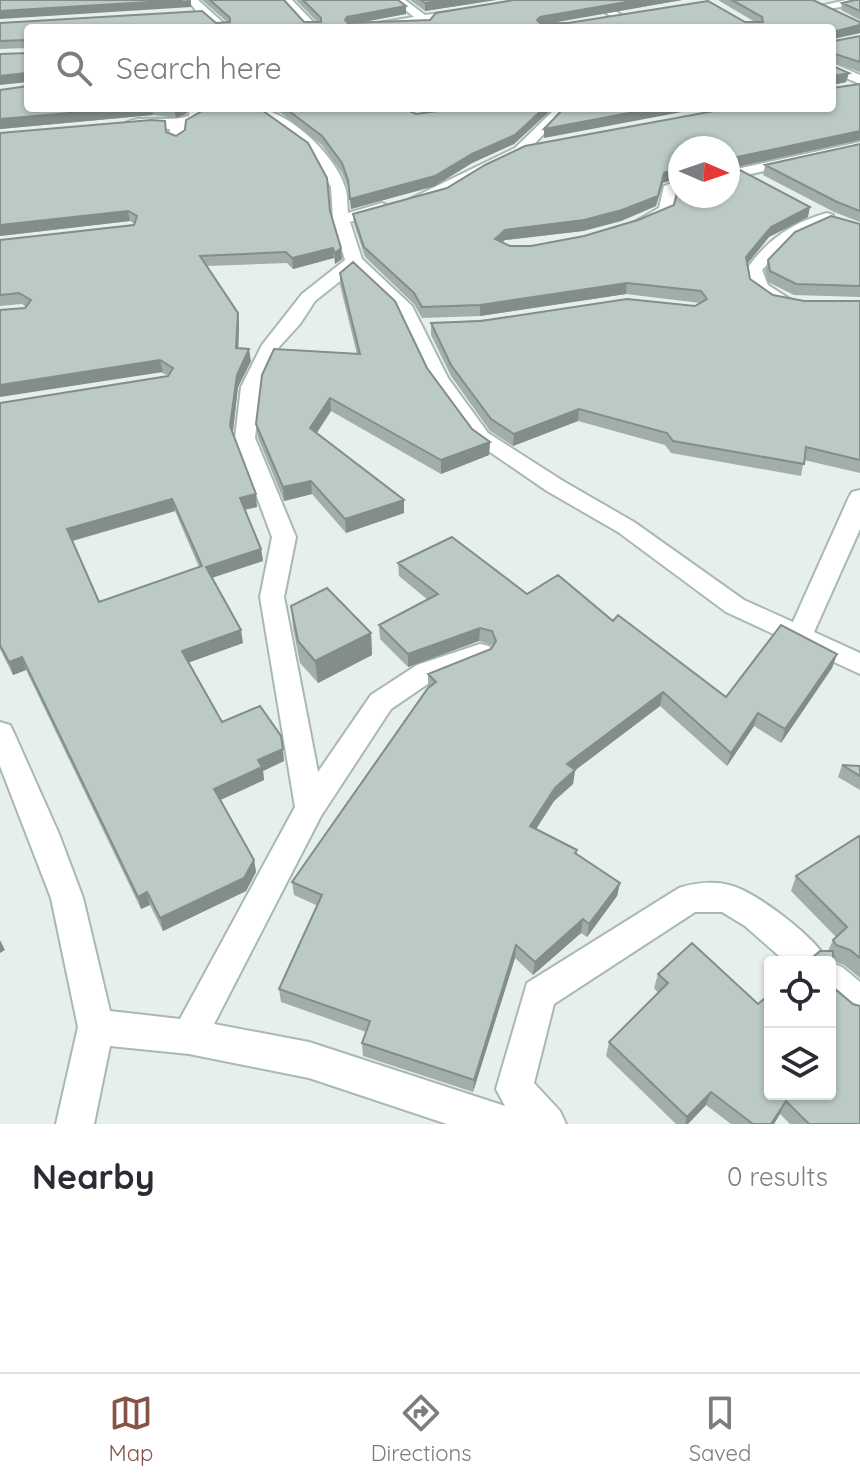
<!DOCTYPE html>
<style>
body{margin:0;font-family:Quicksand,sans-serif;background:#f2f2f3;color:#2b2b33}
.controls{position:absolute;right:24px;bottom:24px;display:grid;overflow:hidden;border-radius:8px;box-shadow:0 2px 6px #0004}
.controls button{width:72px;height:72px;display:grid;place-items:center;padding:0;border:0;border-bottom:2px solid #e1e1e2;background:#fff;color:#2b2b33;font:40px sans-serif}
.compass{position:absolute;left:668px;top:136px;width:72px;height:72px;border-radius:50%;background:#fff;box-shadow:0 2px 6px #0004;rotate:92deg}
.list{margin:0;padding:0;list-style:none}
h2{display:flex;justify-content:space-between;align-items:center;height:104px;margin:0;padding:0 32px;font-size:34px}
h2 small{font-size:26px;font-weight:400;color:#7c7c81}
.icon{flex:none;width:44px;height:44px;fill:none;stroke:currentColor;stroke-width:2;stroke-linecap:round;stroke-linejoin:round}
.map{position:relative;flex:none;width:860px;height:1124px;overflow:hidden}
.search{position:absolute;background:#fff;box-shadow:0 2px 6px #0004;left:24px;right:24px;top:24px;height:88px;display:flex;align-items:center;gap:20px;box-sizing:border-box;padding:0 28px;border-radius:8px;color:#7c7c81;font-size:30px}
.sheet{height:248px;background:#fff}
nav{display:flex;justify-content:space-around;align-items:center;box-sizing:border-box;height:112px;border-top:2px solid #e1e1e2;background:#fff;font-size:22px;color:#7c7c81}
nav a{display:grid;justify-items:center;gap:4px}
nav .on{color:#855347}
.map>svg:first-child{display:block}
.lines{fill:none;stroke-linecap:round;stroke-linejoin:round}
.minor-casing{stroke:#a8b8b2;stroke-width:4}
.minor{fill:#fff;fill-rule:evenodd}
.wall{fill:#a1aea9;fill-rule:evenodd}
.shaded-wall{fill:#838d89}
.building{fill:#bbcac4;stroke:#838d89;stroke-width:2;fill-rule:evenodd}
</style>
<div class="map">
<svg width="860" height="1124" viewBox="0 0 860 1124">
<rect width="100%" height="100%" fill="#e6efeb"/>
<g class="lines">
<defs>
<path id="minor" d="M188,0H198L229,28C209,28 199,15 188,0Z
M281,0H292L319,28H307Z
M393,0H405L425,15L463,10L468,13L432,20L428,25C415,20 367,28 348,28L414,17Z
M587,0H599L624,17L615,19Z
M846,0H860V4L821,10L816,7Z
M832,63L860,75V84L832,72Z
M190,108H202L203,118L184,127L183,139L176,143L169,139L170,129L133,127L126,123C140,114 170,123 189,116Z
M252,108C286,108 335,154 345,187C348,195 347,205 348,213L382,203L387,205V211L350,222L362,259L412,306L448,378L488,433L563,481L634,522L744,600L793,622L849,497L852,492L860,490V529L814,632L860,653V674L726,612L618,532L547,491L474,441L429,379L398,312L354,270L315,301L300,324L279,347L261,387L255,438L296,537L284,597L318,772L371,695L417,665L480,644L489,646L493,653L489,660L435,679L391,709L321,816L214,1024L309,1042L505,1106L496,1089L527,983L679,888C693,883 714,881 729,885C755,891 817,938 828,962H786L745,926L722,912H695L554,1004L534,1083L560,1111L566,1124H447L309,1078L189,1054L110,1046L94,1124H56L78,1027L51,898L0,766V722L10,725L14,733L59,834L83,898L110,1011L180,1019L295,807L260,597L272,537L235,438L241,387L262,345L302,294L345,260L333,220L331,187L311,151Z
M556,108H569L535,143L540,147L538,150C495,162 461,192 418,204L410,199L515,148Z
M860,142V150L728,179V171Z
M680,180V190L676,191L671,213L645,229H633V223L659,208L664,186Z
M827,213L833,215V221L791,240L762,270L768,285L791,300L788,304C766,309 750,290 746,270C767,240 791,223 827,213Z
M830,962L842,967L860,982V1020L848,1016L830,1000Z"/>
</defs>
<!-- minor casing -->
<use href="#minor" class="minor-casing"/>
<!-- minor -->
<use href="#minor" class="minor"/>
</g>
<!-- wall -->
<path class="wall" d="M202,0H284L304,22H317L296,0H398L406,6V14L363,22L430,20L514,0H682L552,23L755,22L718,0H813L860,22V33L834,39V41L860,36V72L832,62L833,66L849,73L846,82L832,85L28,28V48L0,49V23L227,22Z
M410,0H496L425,11Z
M860,0V20L841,10L842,3Z
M832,88L860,140L728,169L680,148V178L679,177L663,183L656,206L621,221L583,231L505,240L502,242L510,246H531L808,217L769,237L747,264L750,279L773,295L804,301H860V473L804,460L801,476L671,453L665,445L578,421L513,446L490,431L451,376L431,335V323L695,306L700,303L626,294L480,316L422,318L414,304L365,257L354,224L353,214Z
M0,90L28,108H189L186,114L176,118L153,115L0,129Z
M259,108H403L416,114L459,108H553L514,144L472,163L435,186L351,209L349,190L342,173L322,145L281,113Z
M167,132L330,211L342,259L335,264L334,258L293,269L287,263L207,266L238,313L239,325L238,348L251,361L238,387L233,432L257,507L245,510L261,549L263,561L212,578L243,643L188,662L222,722L284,761L263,771L264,780L220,800L254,860L256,872L246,891L163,931L150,905L141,909L26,670L13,675L0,649V403L169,376L25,308L26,307L22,304L0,306V240L135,224L130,221L0,236ZM175,511L199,567L99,602L73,541Z
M860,144V222L834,212L763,175L765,165Z
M860,224V297L794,295L768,282L765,271L768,260Z
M340,273L427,368L472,429L490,442L489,455L441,474L331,411L317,433L404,500V513L346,533L312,494L284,501L258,438L256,424L357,354L340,285Z
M398,563L527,594L613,621L726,697L837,654L832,668L781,743L754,726L727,766L660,706L575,770L573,784L554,801L536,829L577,850L576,854L620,883L617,896L587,937L581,933L533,975L515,958L473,1092L363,1056L362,1043L366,1032L281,1002L279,989L318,906L294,895L292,882L428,687V674L491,649L492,647V645L479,641L408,667L380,639L379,625L428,600L399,576Z
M291,606L371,633L372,655L318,683L300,663L293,628Z
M842,765L860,766V790L838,777Z
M860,839V978L844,965L834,961V988L860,1124H790L780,1114L774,1124H731L706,1105L688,1124H676L606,1056L609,1042L658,993L654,988L658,974L758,1004L828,951L833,940L836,937L791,891L796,876Z"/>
<!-- shaded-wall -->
<path class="shaded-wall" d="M191,0V7L0,19V11Z
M445,0H496L425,11V3Z
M638,0H682L539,25L537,20L540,17Z
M406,6V14L347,25L345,20L347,17Z
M860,25V33L832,39V32Z
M26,73L28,82L0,85V76Z
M849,73L846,82L832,85V76Z
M127,108H152L153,115L0,129V119Z
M176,108H189L186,114L176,118L174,109Z
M544,108H553L514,144L472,163L435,186L351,209L350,199Z
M656,108H703L544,138V129Z
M860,131V140L728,169V159Z
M680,167L679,177L663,183L656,206L621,221L583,231L505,240L494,249L495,239L505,230Z
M810,207L808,217L769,237L744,268L746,257L771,227Z
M128,211L130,221L0,236V225Z
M333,248L334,258L293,269L292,258Z
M341,248L342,259L335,264V253Z
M627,283L626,294L480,316V305Z
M238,313L239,325L238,360L236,348Z
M249,349L251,361L238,387L232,438L230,426L237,375Z
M160,360L163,372L0,397V385Z
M330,398L331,411L311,441L310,428Z
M579,409L578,421L513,446L514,434Z
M490,442L489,455L441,474V460Z
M311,481L312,494L284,501L283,487Z
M256,494L257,507L241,510L240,498Z
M172,499L175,511L71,541L67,529Z
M404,500V513L346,533L345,519Z
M261,549L263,561L208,579L206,567Z
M480,628L479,641L408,667V654Z
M241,630L243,643L185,664L182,651Z
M371,633L372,655L318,683L315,661Z
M837,654L832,668L781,743L785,729Z
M22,657L26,670L13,675L9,662Z
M663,692L660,706L565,778L567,764Z
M758,713L754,726L727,766L731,753Z
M283,749L284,761L263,771L264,780L216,802L214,789L258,760Z
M575,770L573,784L554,801L529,840L530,826L555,788Z
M254,860L256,872L246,891L163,931L160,918Z
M620,883L617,896L587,937L589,924Z
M147,892L150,905L141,909L138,897Z
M583,919L581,933L533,975L535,962Z
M0,940L5,950L0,953Z
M516,945L515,958L473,1092L474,1080Z
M711,1092L706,1105L688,1124H685L687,1117Z
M786,1101L780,1114L774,1124H771Z"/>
<!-- building -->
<path class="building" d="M0,0H183L0,11Z
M210,0H284L304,22H321V18L303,0H398L406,6L347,17L345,20L348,23L430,20L436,13L514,0H638L540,17L537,20L540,23H568L708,1L745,22H763L762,17L732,0H813L860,22V25L832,32V28H28V42L26,40L0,41V23L202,11L216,23L230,22V18Z
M421,0H445L425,3Z
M855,0H860V11L842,3Z
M832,35L834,41L860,36V62L832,53Z
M28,53V75L26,73L0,76V54Z
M832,58L833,66L849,73L832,76Z
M860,84V131L728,159V148H680V167L664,173L658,196L622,210L584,220L505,230L495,239L510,246H531L584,236L638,220L674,205L680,183V196H728V171L740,170L810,207L771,227L746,257L750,279L773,295L804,301H860V460L806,447L804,464L673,441L667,433L579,409L514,434L491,419L451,365L431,323L481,321L627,299L695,306L707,299L701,291L627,283L480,305L422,307L414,293L364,247L353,214L447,188L485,165L525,146L730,108H832V85V88Z
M28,86V108H127L0,119V90Z
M204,108H259L308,143L327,178L330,211L341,248L335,253L333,248L292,258L286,252L200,256L238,313L236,348L249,349L237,375L230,426L256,494L240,498L261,549L206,567L241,630L182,651L222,722L260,706L281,736L283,749L258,760L262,767L214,789L254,860L244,878L160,918L147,892L138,897L22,657L9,662L0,645V403L168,376L173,368L160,360L0,385V310L25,308L31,300L19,293L0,295V240L134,225L137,216L128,211L0,225V133L151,120L165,121L166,132L176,136L185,130L186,120L204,110ZM172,499L202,566L99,602L67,529Z
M285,108H403L416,114L459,108H544L515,135L472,154L435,176L350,199L348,180L342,163L322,136Z
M564,108H656L544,129Z
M860,144V211L837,202L765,165Z
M831,216L860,224V286L796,284L770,271L768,260L795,232Z
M353,262L395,301L427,368L472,429L490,442L441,460L330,398L310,428L404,500L345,519L311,481L283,487L256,424L262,375L274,349L360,354L340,273Z
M452,537L527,594L558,575L613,621L618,615L726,697L781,625L837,654L785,729L758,713L731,753L663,692L567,764L575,770L555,788L530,826L577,850L575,853L620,883L589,924L583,919L535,962L516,945L474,1080L362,1043L370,1021L279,989L322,895L292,882L428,688L436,682L428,674L491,649L496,641L492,631L480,628L408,654L379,625L438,594L398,563Z
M327,588L371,633L315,661L298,641L291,606Z
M842,765L860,766V776Z
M859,836L860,839V958L850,950L836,945L833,940L847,927L796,876Z
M692,943L758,1004L770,994V1094H830V962H807L820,951H833L834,988L853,1004L860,1006V1124H809L786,1101L771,1124H753L711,1092L687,1117L609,1042L668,983L658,974Z"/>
</svg>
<div class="controls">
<button><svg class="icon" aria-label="locate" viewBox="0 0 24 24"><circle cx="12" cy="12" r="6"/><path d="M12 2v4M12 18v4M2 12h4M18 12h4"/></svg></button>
<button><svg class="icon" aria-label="layers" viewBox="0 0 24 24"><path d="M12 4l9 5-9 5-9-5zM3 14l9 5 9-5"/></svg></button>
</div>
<svg class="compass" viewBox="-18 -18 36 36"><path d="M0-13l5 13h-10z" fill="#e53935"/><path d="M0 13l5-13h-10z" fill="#7c7c81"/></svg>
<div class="search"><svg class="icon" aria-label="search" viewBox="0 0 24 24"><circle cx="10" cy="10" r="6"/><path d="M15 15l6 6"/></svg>Search here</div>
</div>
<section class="sheet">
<h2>Nearby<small>0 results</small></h2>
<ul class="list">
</ul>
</section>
<nav>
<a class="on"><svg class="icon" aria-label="map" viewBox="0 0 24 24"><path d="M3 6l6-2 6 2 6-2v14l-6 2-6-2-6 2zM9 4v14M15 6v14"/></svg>Map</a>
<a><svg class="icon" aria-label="directions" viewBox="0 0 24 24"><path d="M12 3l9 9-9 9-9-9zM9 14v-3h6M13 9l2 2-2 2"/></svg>Directions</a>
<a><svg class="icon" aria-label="saved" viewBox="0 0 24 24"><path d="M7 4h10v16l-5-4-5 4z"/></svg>Saved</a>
</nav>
